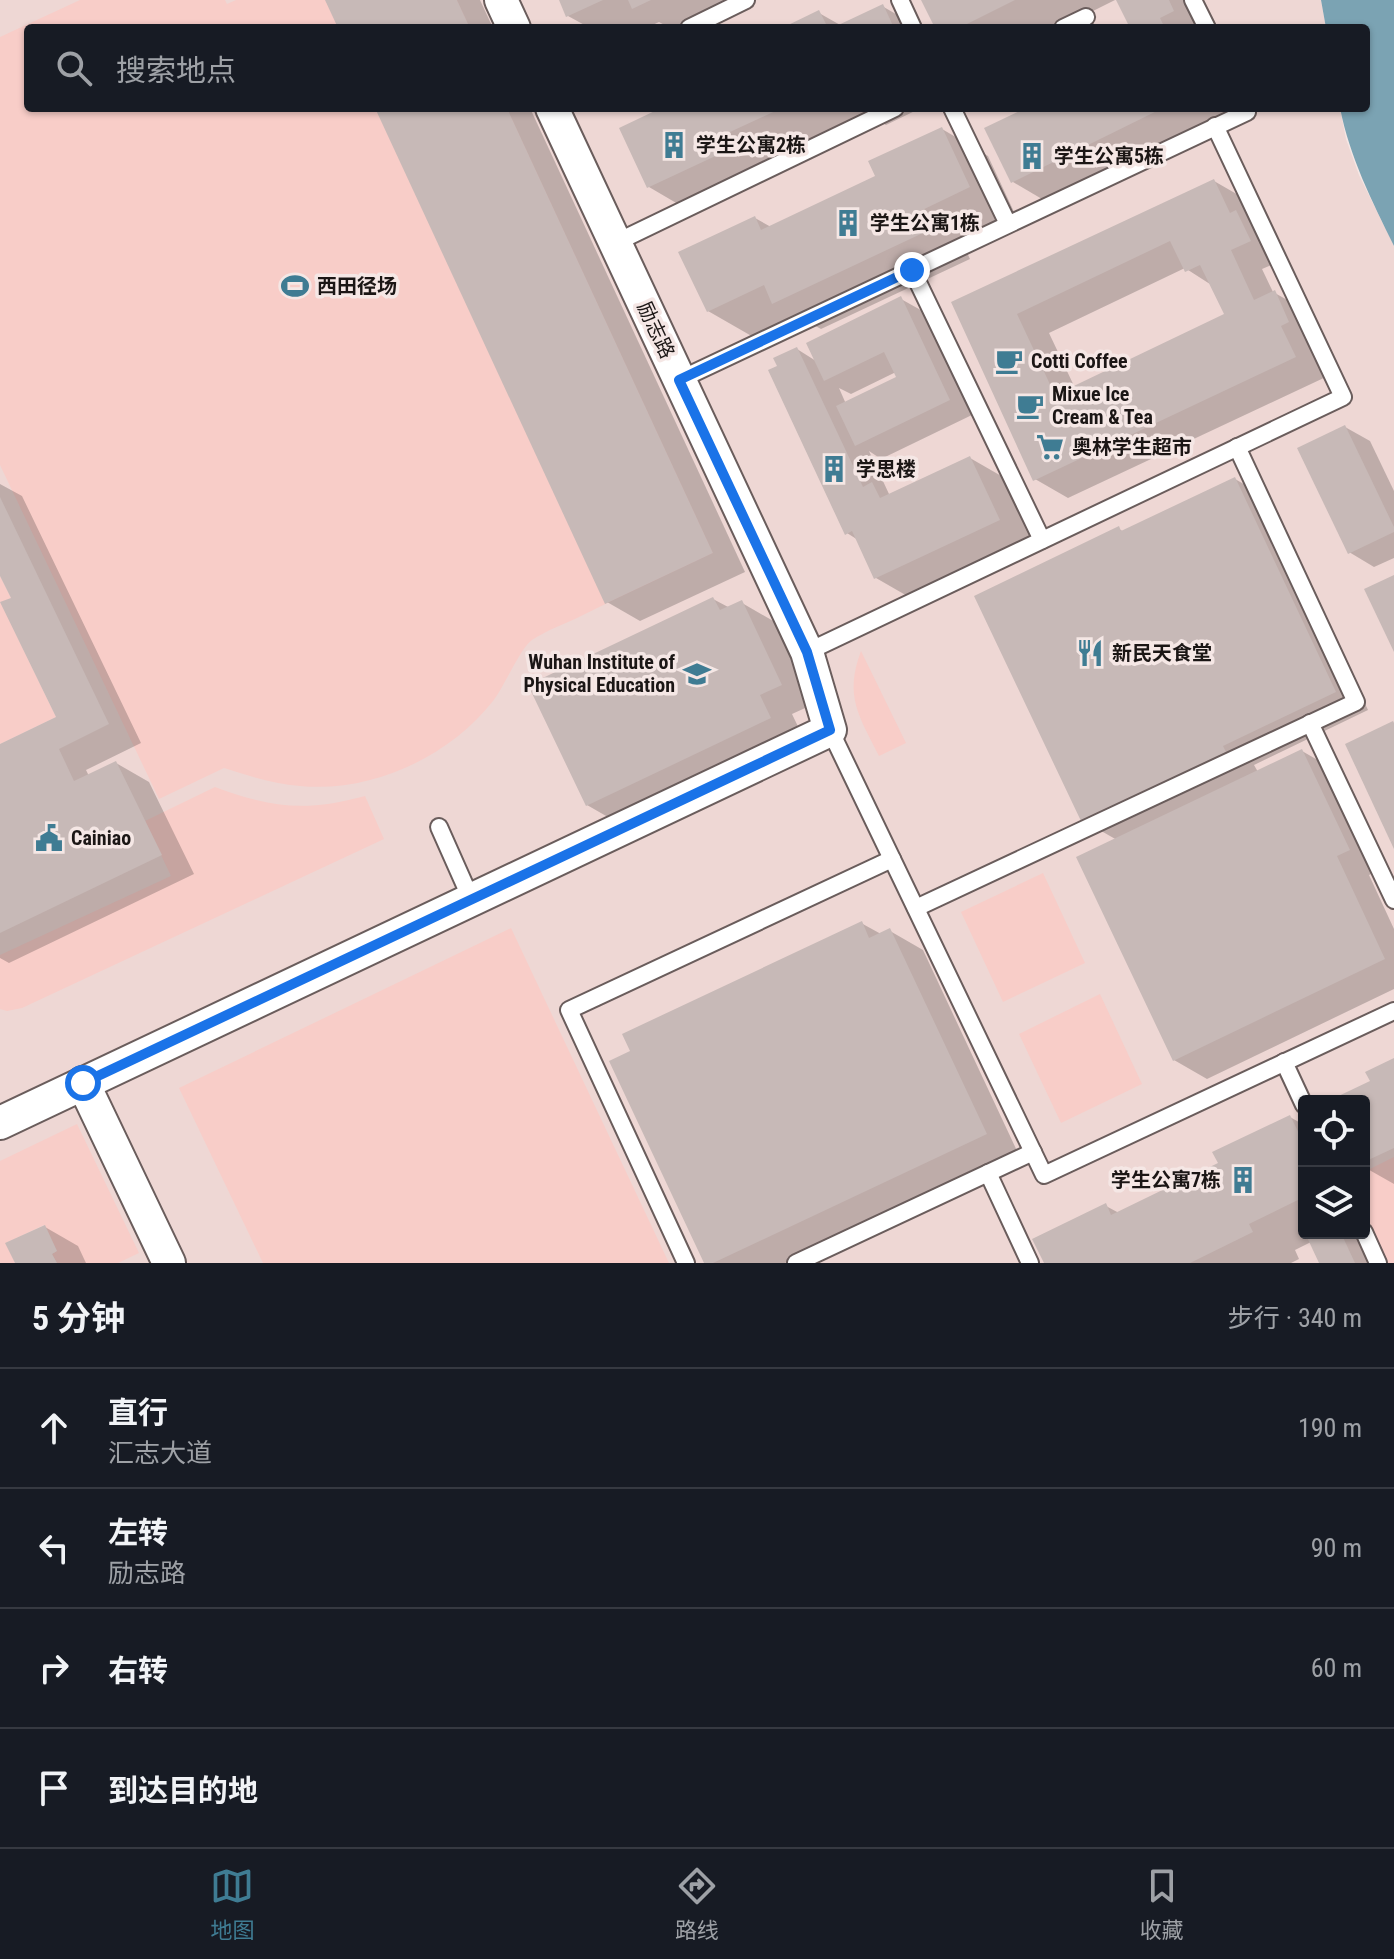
<!DOCTYPE html>
<html lang="zh">
<meta charset="utf-8">
<style>
body{margin:0;font-family:"Roboto Condensed","Noto Sans SC",sans-serif;background:#242831;color:#f1f3f6}
.controls{position:absolute;right:24px;bottom:24px;display:grid;overflow:hidden;border-radius:8px;box-shadow:0 2px 6px #0004}
.controls button{width:72px;height:72px;display:grid;place-items:center;padding:0;border:0;border-bottom:2px solid #363941;background:#171b24;color:#f1f3f6;font:40px sans-serif}
.stop{position:absolute;width:24px;height:24px;margin:-18px;border:6px solid #1a73e8;border-radius:50%;background:#fff}
.stop.end{background:#1a73e8;border-color:#fff;box-shadow:0 2px 8px #0008}
.list{margin:0;padding:0;list-style:none}
h2{display:flex;justify-content:space-between;align-items:center;height:104px;margin:0;padding:0 32px;font-size:34px}
h2 small{font-size:26px;font-weight:400;color:#9ea1a6}
.list li{display:grid;grid-template-columns:52px 1fr auto;gap:24px;align-items:center;box-sizing:border-box;height:120px;padding:0 32px;border-top:2px solid #363941}
.list b{display:block;font-size:30px;white-space:nowrap}
.list p{margin:0;font-size:26px;white-space:nowrap;color:#9ea1a6}
.list em{font-size:26px;font-style:normal;color:#9ea1a6}
.icon{flex:none;width:44px;height:44px;fill:none;stroke:currentColor;stroke-width:2;stroke-linecap:round;stroke-linejoin:round}
.map{position:relative;flex:none;width:1394px;height:1263px;overflow:hidden}
.search{position:absolute;background:#171b24;box-shadow:0 2px 6px #0004;left:24px;right:24px;top:24px;height:88px;display:flex;align-items:center;gap:20px;box-sizing:border-box;padding:0 28px;border-radius:8px;color:#9ea1a6;font-size:30px}
.sheet{height:584px;background:#171b24}
nav{display:flex;justify-content:space-around;align-items:center;box-sizing:border-box;height:112px;border-top:2px solid #363941;background:#171b24;font-size:22px;color:#9ea1a6}
nav a{display:grid;justify-items:center;gap:4px}
nav .on{color:#3f7c93}
.map>svg:first-child{display:block}
.built{fill:#eed7d4;fill-rule:evenodd}
.green{fill:#f8cdc8}
.water{fill:#7ba3b3}
.shadow{fill:#0003;fill-rule:evenodd}
.building{fill:#c7b9b7;fill-rule:evenodd}
.lines{fill:none;stroke-linecap:round;stroke-linejoin:round}
.service-casing{stroke:#6a5d5c;stroke-width:20}
.minor-casing{stroke:#6a5d5c;stroke-width:36}
.service{stroke:#fff;stroke-width:16}
.minor{stroke:#fff;stroke-width:32}
.route{stroke:#1a73e8;stroke-width:10}
.labels{text-anchor:middle;dominant-baseline:central;stroke-width:7;stroke-linejoin:round;paint-order:stroke}
.poi-label{font-size:20px;font-weight:bold;fill:#1b1615;stroke:#f5e7e5;text-anchor:start}
.street-label{font-size:20px;fill:#1b1615;stroke:#f5e7e5}
</style>
<div class="map">
<svg width="1394" height="1263" viewBox="0 0 1394 1263">
<rect width="100%" height="100%" fill="#f5e7e5"/>
<path class="built" d="M0 0H1321L1326 28H28V108H1340L1346 139 1359 175 1394 246V1263H0ZM1304 1101H1364V1233H1304Z"/>
<g class="green">
<path d="M80 0H225L227 4 236 0H457L470 28H28V108H507L713 553C669 574 625 594 581 616 565 624 547 630 532 640 521 647 504 687 493 701 449 757 372 793 300 786 274 784 249 776 224 768L159 799 0 465V37Z"/>
<path d="M0 576 11 598 1 603 56 717 0 744Z"/>
<path d="M861 651 906 743 879 756C859 716 844 696 861 651Z"/>
<path d="M215 787C272 808 306 812 365 796L384 839 22 1008 7 1011 0 1009V955L171 876 145 821Z"/>
<path d="M1043 873 1085 963 1003 1002 961 912Z"/>
<path d="M511 928 669 1263H263L179 1088Z"/>
<path d="M1100 994 1142 1084 1061 1123 1019 1034Z"/>
<path d="M77 1124 139 1253 118 1263H57L52 1254 57 1251 44 1225 6 1243 15 1263H0V1161Z"/>
<path d="M1394 1157V1263H1388L1364 1211V1172Z"/>
</g>
<path class="water" d="M1321 0H1394V246C1372 201 1350 158 1340 108H1366V28H1326Z"/>
<g class="shadow">
<path d="M327 0H480L493 28H340Z"/>
<path d="M561 0H753L694 28H670L659 22 646 28H590L568 16Z"/>
<path d="M923 0H1115L1059 28H937Z"/>
<path d="M1118 0H1201L1215 28H1132Z"/>
<path d="M882 6 920 28H787L819 13 842 26Z"/>
<path d="M378 108H530L745 572 640 621 607 602Z"/>
<path d="M665 108H921L886 125 869 115 763 165 769 179 695 214 649 187Z"/>
<path d="M1030 108H1262L1059 209 1013 182Z"/>
<path d="M942 129 988 156 1015 214 961 240 970 259 821 329 799 317 755 338 708 311 755 218 771 227 878 177Z"/>
<path d="M1214 181 1247 200 1283 260 1262 269 1273 292 1307 311 1328 376 1068 498 1035 479 953 303ZM1185 268 1213 286 1227 315 1075 388 1049 333Z"/>
<path d="M901 299 926 313 974 414 881 459 869 451 889 494 891 495 970 458 1003 477 1031 538 909 597 876 578 858 540 847 533 779 367 797 349 816 361ZM896 372 899 378 846 404 839 388 851 394Z"/>
<path d="M1345 427 1370 441 1394 491V558L1374 567 1349 552Z"/>
<path d="M1235 479 1268 498 1368 710 1254 765 1258 772 1302 751 1335 770 1382 869 1369 875 1394 929V989L1207 1079 1174 1060 1117 840 1082 820 1119 529 1124 532Z"/>
<path d="M0 484 22 496 141 743 86 770 89 776 116 763 149 782 194 874 9 963 0 958V746L58 718 13 599 0 571Z"/>
<path d="M713 599 730 608 742 603 775 622 814 704 792 714 803 737 620 824 587 805Z"/>
<path d="M861 923 881 934 890 931 923 950 1018 1153 785 1263H706Z"/>
<path d="M1394 1061V1184L1364 1167V1101H1333L1372 1082Z"/>
<path d="M1290 1117 1304 1125V1233H1359L1379 1245 1388 1263H1321L1311 1242 1295 1250 1299 1259 1291 1263H1046L1106 1206 1119 1213 1220 1164Z"/>
<path d="M1364 1201 1370 1214 1364 1217Z"/>
<path d="M45 1227 78 1246 86 1263H17Z"/>
</g>
<g class="building">
<path d="M325 0H457L470 28H338Z"/>
<path d="M559 0H603L566 17Z"/>
<path d="M628 0H651L632 9Z"/>
<path d="M921 0H1015L959 28H935Z"/>
<path d="M1116 0H1169L1174 11 1160 18 1165 28H1130Z"/>
<path d="M883 4 894 28H832Z"/>
<path d="M819 10 828 28H782Z"/>
<path d="M375 108H507L713 553 605 604Z"/>
<path d="M661 108H782L717 138 724 152 647 188 619 128Z"/>
<path d="M1026 108H1163L1011 183 984 128Z"/>
<path d="M942 127 970 187 916 213 925 232 772 304 764 285 707 312 678 252 755 216 761 230 875 176 868 161Z"/>
<path d="M1214 179 1230 213 1236 210 1251 241 1231 250 1254 300 1275 290 1289 322 1281 326 1296 357 1033 481 951 302ZM1170 241 1185 272 1200 265 1224 314 1055 395 1017 314Z"/>
<path d="M901 296 950 400 855 446 836 406 896 377 884 352 824 381 806 343Z"/>
<path d="M797 347 863 487 872 482 880 498 970 456 1000 520 874 579 852 531 845 535 768 370 777 366 773 358Z"/>
<path d="M1345 425 1394 527V532L1348 554 1297 448Z"/>
<path d="M1235 477 1336 692 1223 746 1226 752 1081 821 974 596 1119 526 1121 531Z"/>
<path d="M0 497 109 724 59 749 74 781 116 761 162 855 0 933V744L56 717 0 602 11 598 0 576Z"/>
<path d="M1394 575V652L1364 589Z"/>
<path d="M713 597 720 610 742 600 782 685 760 695 771 718 586 806 528 685Z"/>
<path d="M1393 721 1394 723V849L1345 744Z"/>
<path d="M1302 749 1350 850 1337 856 1385 959 1173 1061 1076 857Z"/>
<path d="M862 921 869 938 890 928 987 1134 713 1263H704L609 1061 630 1051 622 1034Z"/>
<path d="M1394 1058V1148L1364 1162V1101H1328L1370 1081 1365 1072Z"/>
<path d="M1290 1115 1304 1144V1197L1249 1224 1253 1232 1190 1263H1044L1032 1239 1106 1203 1111 1215 1218 1163 1212 1152Z"/>
<path d="M45 1225 57 1251 52 1254 57 1263H15L5 1243Z"/>
<path d="M1305 1233H1341L1355 1263H1319Z"/>
</g>
<g class="lines">
<g class="service-casing">
<g id="service">
<path d="M900 0 913 28"/>
<path d="M1193 0 1207 28"/>
<path d="M689 28 746 0"/>
<path d="M1063 28 1086 17"/>
<path d="M952 108 1008 224"/>
<path d="M615 243 895 108"/>
<path d="M912 270 1042 540"/>
<path d="M679 380 1247 112 1245 108"/>
<path d="M807 652 1343 397 1215 126"/>
<path d="M1310 723 1394 900"/>
<path d="M830 730 1044 1175 1394 1011"/>
<path d="M439 827 471 899"/>
<path d="M916 908 1356 702 1237 447"/>
<path d="M1284 1062 1304 1105"/>
<path d="M988 1173 1030 1263"/>
<path d="M1364 1232 1378 1263"/>
<path d="M686 1263 569 1010 892 859"/>
<path d="M796 1263 1033 1152"/>
</g>
</g>
<g class="minor-casing">
<g id="minor">
<path d="M501 0 514 28"/>
<path d="M83 1083 169 1263"/>
<path d="M0 1123 830 730 807 652 552 108"/>
</g>
</g>
<use href="#service" class="service"/>
<use href="#minor" class="minor"/>
</g>
<g class="lines">
<path class="route" d="M83 1083 830 730 807 652 679 380 912 270"/>
</g>
<defs>
<g id="building-bare" transform="scale(2.16)"><path d="M-4-6H4V6H1V3H-1V6H-4ZM-2.5-4.3h1.7v1.8h-1.7ZM.8-4.3h1.7v1.8H.8ZM-2.5-1h1.7V.8h-1.7ZM.8-1h1.7V.8H.8Z" fill="#3f7c93" stroke="#f5e7e5" stroke-width="2.5" paint-order="stroke"/></g>
<g id="stadium-bare" transform="scale(2.16)"><path d="M0-5a6.5 5 0 1 0 0 10a6.5 5 0 1 0 0-10ZM-3.5-1.8h7v3.6h-7Z" fill="#3f7c93" stroke="#f5e7e5" stroke-width="2.5" paint-order="stroke"/></g>
<g id="cafe-bare" transform="scale(2.16)"><path d="M-5.5-4.5H6V0H3Q3 3.5 0 3.5H-2.5Q-5.5 3.5-5.5 0ZM3-3.2v2h1.7v-2ZM-6 4.5H4V6H-6Z" fill="#3f7c93" stroke="#f5e7e5" stroke-width="2.5" paint-order="stroke"/></g>
<g id="supermarket-bare" transform="scale(2.16)"><path d="M-6-5.5h2.5l.6 2H6L4.5 2H-2.5L-4.4-4H-6ZM-1.5 3.2a1.3 1.3 0 1 0 .1 0ZM3 3.2a1.3 1.3 0 1 0 .1 0Z" fill="#3f7c93" stroke="#f5e7e5" stroke-width="2.5" paint-order="stroke"/></g>
<g id="restaurant-bare" transform="scale(2.16)"><path d="M-5-6h1v4h1v-4h1v4h1v-4h1v5L-1.5 .5V6h-2V.5L-5-1ZM5-6V6H3V1.5H1.5Q1.5-4 5-6Z" fill="#3f7c93" stroke="#f5e7e5" stroke-width="2.5" paint-order="stroke"/></g>
<g id="university-bare" transform="scale(2.16)"><path d="M0-5L7-2L0 1L-7-2ZM-4 1L0 2.5L4 1V4Q0 6-4 4Z" fill="#3f7c93" stroke="#f5e7e5" stroke-width="2.5" paint-order="stroke"/></g>
<g id="civic-bare" transform="scale(2.16)"><path d="M-.6-6.5H3V-4.5H.6V-3L4-1V1h2V6H-6V1h2V-1L-.6-3ZM-1.2 2.5V6h2.4V2.5Z" fill="#3f7c93" stroke="#f5e7e5" stroke-width="2.5" paint-order="stroke"/></g>
</defs>
<g fill-rule="evenodd">
<use href="#building-bare" x="674" y="145"/>
<use href="#building-bare" x="1032" y="156"/>
<use href="#building-bare" x="848" y="223"/>
<use href="#stadium-bare" x="295" y="286"/>
<use href="#cafe-bare" x="1009" y="361"/>
<use href="#cafe-bare" x="1030" y="406"/>
<use href="#supermarket-bare" x="1050" y="447"/>
<use href="#building-bare" x="834" y="469"/>
<use href="#restaurant-bare" x="1090" y="653"/>
<use href="#university-bare" x="697" y="674"/>
<use href="#civic-bare" x="49" y="838"/>
<use href="#building-bare" x="1243" y="1180"/>
</g>
<g class="labels">
<g class="poi-label">
<text x="696" y="145">学生公寓2栋</text>
<text x="1054" y="156">学生公寓5栋</text>
<text x="870" y="223">学生公寓1栋</text>
<text x="317" y="286">西田径场</text>
<text x="1031" y="361">Cotti Coffee</text>
<text x="1052" y="394">Mixue Ice<tspan x="1052" dy="23">Cream &amp; Tea</tspan></text>
<text x="1072" y="447">奥林学生超市</text>
<text x="856" y="469">学思楼</text>
<text x="1112" y="653">新民天食堂</text>
<text x="675" y="662" text-anchor="end">Wuhan Institute of<tspan x="675" dy="23">Physical Education</tspan></text>
<text x="71" y="838">Cainiao</text>
<text x="1221" y="1180" text-anchor="end">学生公寓7栋</text>
</g>
<g class="street-label">
<text transform="translate(656 330) rotate(65)">励志路</text>
</g>
</g>
</svg>
<div class="controls">
<button><svg class="icon" aria-label="locate" viewBox="0 0 24 24"><circle cx="12" cy="12" r="6"/><path d="M12 2v4M12 18v4M2 12h4M18 12h4"/></svg></button>
<button><svg class="icon" aria-label="layers" viewBox="0 0 24 24"><path d="M12 4l9 5-9 5-9-5zM3 14l9 5 9-5"/></svg></button>
</div>
<div class="stop" style="left:83px;top:1083px"></div>
<div class="stop end" style="left:912px;top:270px"></div>
<div class="search"><svg class="icon" aria-label="search" viewBox="0 0 24 24"><circle cx="10" cy="10" r="6"/><path d="M15 15l6 6"/></svg>搜索地点</div>
</div>
<section class="sheet">
<h2>5 分钟<small>步行 · 340 m</small></h2>
<ul class="list">
<li><svg class="icon" aria-label="ahead" viewBox="0 0 24 24"><path d="M12 20V5M6 11l6-6 6 6"/></svg><div><b>直行</b><p>汇志大道</p></div><em>190 m</em></li>
<li><svg class="icon" aria-label="left" viewBox="0 0 24 24"><path d="M17 20v-9H6M10 6l-5 5 5 5"/></svg><div><b>左转</b><p>励志路</p></div><em>90 m</em></li>
<li><svg class="icon" aria-label="right" viewBox="0 0 24 24"><path d="M7 20v-9h11M14 6l5 5-5 5"/></svg><div><b>右转</b></div><em>60 m</em></li>
<li><svg class="icon" aria-label="arrive" viewBox="0 0 24 24"><path d="M6 21V4h12l-3 4 3 4H6"/></svg><div><b>到达目的地</b></div></li>
</ul>
</section>
<nav>
<a class="on"><svg class="icon" aria-label="map" viewBox="0 0 24 24"><path d="M3 6l6-2 6 2 6-2v14l-6 2-6-2-6 2zM9 4v14M15 6v14"/></svg>地图</a>
<a><svg class="icon" aria-label="directions" viewBox="0 0 24 24"><path d="M12 3l9 9-9 9-9-9zM9 14v-3h6M13 9l2 2-2 2"/></svg>路线</a>
<a><svg class="icon" aria-label="saved" viewBox="0 0 24 24"><path d="M7 4h10v16l-5-4-5 4z"/></svg>收藏</a>
</nav>
